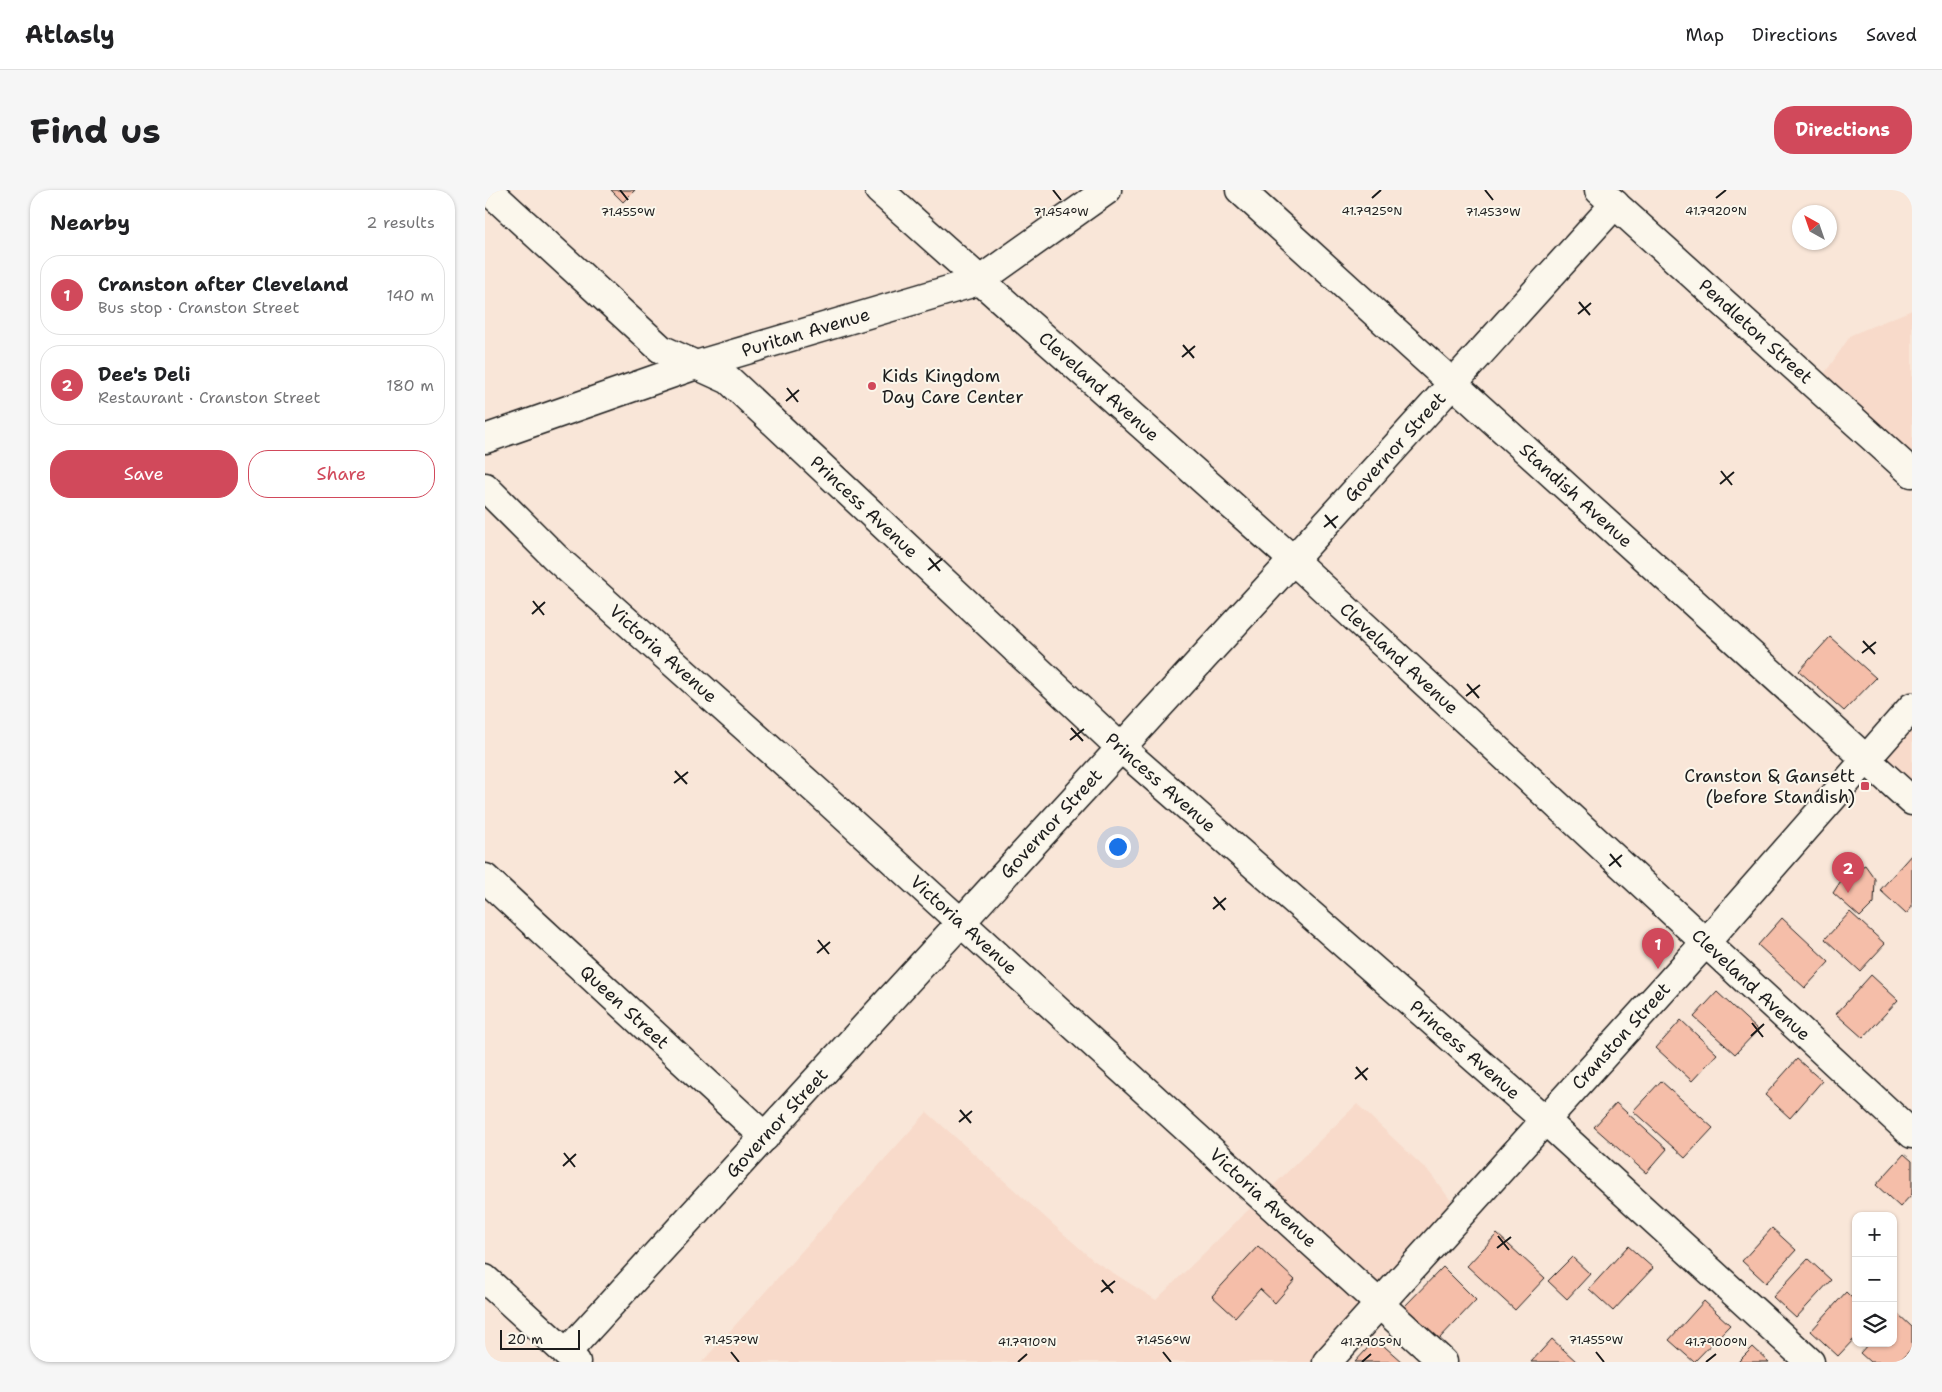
<!DOCTYPE html>
<meta charset="utf-8">
<style>
body{margin:0;font-family:"Shantell Sans",sans-serif;background:#f6f6f6;color:#202124}
.controls{position:absolute;right:15px;bottom:15px;display:grid;overflow:hidden;border-radius:10px;box-shadow:0 1px 4px #0004}
.controls button{width:45px;height:45px;display:grid;place-items:center;padding:0;border:0;border-bottom:1px solid #e0e0e0;background:#fff;color:#202124;font:25px sans-serif}
.compass{position:absolute;left:1307px;top:15px;width:45px;height:45px;border-radius:50%;background:#fff;box-shadow:0 1px 4px #0004;rotate:320deg}
.scale{position:absolute;left:15px;bottom:12px;width:80px;box-sizing:border-box;padding-left:5px;border:2px solid #1c1c1c;border-top:0;font-size:14px;line-height:18px;white-space:nowrap;color:#1c1c1c;-webkit-text-stroke:4px #fbf7ec;paint-order:stroke}
.you{position:absolute;left:632px;top:656px;width:18px;height:18px;margin:-12px;border:4px solid #fff;border-radius:50%;background:#1a73e8;box-shadow:0 0 0 8px #1a73e833}
.badge{display:grid;place-items:center;width:32px;height:32px;border-radius:50%;background:#d1495b;color:#fff;font-size:16px;font-weight:700}
.pin{position:absolute;translate:-50% -41px;filter:drop-shadow(0 1px 2px #0008)}
.pin::after{content:'';position:absolute;top:26px;width:18px;height:15px;background:inherit;clip-path:polygon(0 0,100% 0,50% 100%)}
.list{margin:0;padding:0;list-style:none}
h2{display:flex;justify-content:space-between;align-items:center;height:65px;margin:0;padding:0 20px;font-size:21px}
h2 small{font-size:16px;font-weight:400;color:#757577}
.list li{display:grid;grid-template-columns:32px 1fr auto;gap:15px;align-items:center;box-sizing:border-box;height:80px;margin:0 10px 10px;padding:0 10px;border:1px solid #e0e0e0;border-radius:20px}
.list b{display:block;font-size:19px;white-space:nowrap}
.list p{margin:0;font-size:16px;white-space:nowrap;color:#757577}
.list em{font-size:16px;font-style:normal;color:#757577}
.actions{display:flex;gap:10px;padding:15px 20px}
.actions a{flex:1;padding:11px 0;border:1px solid #d1495b;border-radius:20px;text-align:center;font-size:18px;color:#d1495b}
.actions .main{background:#d1495b;color:#fff}
.icon{flex:none;width:28px;height:28px;fill:none;stroke:currentColor;stroke-width:2;stroke-linecap:round;stroke-linejoin:round}
.map{position:relative;flex:none;width:1427px;height:1172px;overflow:hidden;border-radius:20px}
header{display:flex;align-items:center;gap:30px;box-sizing:border-box;height:70px;padding:0 25px;background:#fff;border-bottom:1px solid #e0e0e0}
header strong{font-size:24px}
nav{display:flex;gap:28px;margin-inline-start:auto;font-size:18px}
.intro{display:flex;align-items:center;justify-content:space-between;box-sizing:border-box;height:120px;padding:0 30px}
h1{margin:0;font-size:35px}
.button{padding:12px 22px;border-radius:20px;background:#d1495b;color:#fff;font-size:18px;font-weight:700}
main{display:flex;gap:30px;padding:0 30px}
aside{flex:1;background:#fff;border-radius:20px;box-shadow:0 1px 4px #0004}
.map>svg:first-child{display:block}
.built{fill:#f8daca}
.building{fill:#f5bea9;stroke:#1c1c1c}
.lines{fill:none;stroke-linecap:round;stroke-linejoin:round}
.minor-casing{stroke:#1c1c1c;stroke-width:31}
.major-casing{stroke:#1c1c1c;stroke-width:31}
.minor{stroke:#fbf7ec;stroke-width:28}
.major{stroke:#fbf7ec;stroke-width:28}
.ticks{fill:none;stroke:#1c1c1c;stroke-width:2}
.poi-dot{fill:#d1495b;stroke:#fbf7ec;stroke-width:2}
.labels{text-anchor:middle;dominant-baseline:central;stroke-width:4;stroke-linejoin:round;paint-order:stroke}
.street-label{font-size:18px;fill:#1c1c1c;stroke:#fbf7ec}
.poi-label{font-size:18px;fill:#1c1c1c;stroke:#fbf7ec;text-anchor:start}
.ticks-label{font-size:12px;text-anchor:middle;fill:#1c1c1c;stroke:#fbf7ec;stroke-width:4;stroke-linejoin:round;paint-order:stroke}
</style>
<header>
<strong>Atlasly</strong>
<nav><a>Map</a><a>Directions</a><a>Saved</a></nav>
</header>
<div class="intro"><h1>Find us</h1><a class="button">Directions</a></div>
<main>
<aside>
<h2>Nearby<small>2 results</small></h2>
<ul class="list">
<li><span class="badge">1</span><div><b>Cranston after Cleveland</b><p>Bus stop · Cranston Street</p></div><em>140 m</em></li>
<li><span class="badge">2</span><div><b>Dee's Deli</b><p>Restaurant · Cranston Street</p></div><em>180 m</em></li>
</ul>
<div class="actions"><a class="main">Save</a><a>Share</a></div>
</aside>
<div class="map">
<svg width="1427" height="1172" viewBox="0 0 1427 1172">
<rect width="100%" height="100%" fill="#f9e6d8"/>
<filter id="ink" filterUnits="userSpaceOnUse"><feTurbulence type="fractalNoise" baseFrequency=".02" numOctaves="2"/><feDisplacementMap in="SourceGraphic" scale="10" xChannelSelector="R" yChannelSelector="G"/><feConvolveMatrix kernelMatrix="1 2 1 2 8 2 1 2 1" color-interpolation-filters="sRGB"/></filter>
<g filter="url(#ink)">
<g class="built">
<path d="M1427 120V281L1333 193 1366 145Z"/>
<path d="M1427 515V608L1384 565Z"/>
<path d="M872 914 945 983 973 1020 838 1172H217L442 922 608 1070 671 1110Z"/>
</g>
<g class="building">
<path d="M126 0H150L138 12Z"/>
<path d="M1345 447 1391 488 1359 521 1314 481Z"/>
<path d="M1427 664V717L1421 724 1395 700Z"/>
<path d="M1380 675 1390 689 1389 713 1375 727 1348 703 1359 686Z"/>
<path d="M1365 722 1400 754 1375 781 1340 749Z"/>
<path d="M1297 728 1344 772 1320 798 1273 755Z"/>
<path d="M1386 785 1413 810 1378 848 1351 824Z"/>
<path d="M1232 802 1273 840 1250 864 1209 827Z"/>
<path d="M1196 830 1232 864 1207 891 1171 858Z"/>
<path d="M1312 869 1337 891 1305 928 1280 905Z"/>
<path d="M1176 891 1228 938 1200 968 1148 921Z"/>
<path d="M1131 913 1182 959 1161 983 1109 937Z"/>
<path d="M1419 964 1427 971V1004L1415 1017 1391 995Z"/>
<path d="M1287 1038 1311 1060 1281 1093 1257 1071Z"/>
<path d="M1012 1044 1060 1088 1030 1120 982 1076Z"/>
<path d="M773 1056 810 1090 790 1113 775 1099 750 1127 727 1106Z"/>
<path d="M1143 1056 1168 1078 1128 1121 1104 1099Z"/>
<path d="M1087 1067 1105 1084 1082 1109 1063 1091Z"/>
<path d="M1323 1069 1346 1090 1311 1128 1288 1107Z"/>
<path d="M958 1077 991 1110 953 1150 919 1117Z"/>
<path d="M1361 1102 1371 1112V1147L1353 1166 1326 1141Z"/>
<path d="M1219 1111 1245 1135 1209 1172 1184 1150Z"/>
<path d="M1412 1123 1427 1137V1158L1414 1172H1385L1375 1163 1384 1153H1408V1127Z"/>
<path d="M891 1149 917 1172H870Z"/>
<path d="M1067 1149 1092 1172H1046Z"/>
<path d="M1268 1157 1284 1172H1253Z"/>
</g>
<g class="lines">
<g class="minor-casing">
<g id="minor">
<path id="s1" d="M3 0 176 159 244 190 636 558 1061 931 1325 1172"/>
<path id="s2" d="M394 0 808 370 1427 944"/>
<path id="s3" d="M755 0 1427 611"/>
<path id="s4" d="M1114 0 1427 283"/>
<path id="s5" d="M0 249 211 175 494 91 622 0"/>
<path id="s6" d="M0 297 70 367 334 603 958 1172"/>
<path id="s7" d="M0 688 280 947"/>
<path id="s8" d="M81 1163 808 370 1130 14"/>
</g>
</g>
<g class="major-casing">
<g id="major">
<path d="M0 1089 91 1172"/>
<path id="s9" d="M842 1172 1221 752 1427 517"/>
</g>
</g>
<use href="#minor" class="minor"/>
<use href="#major" class="major"/>
</g>
</g>
<path class="ticks" d="M135 0 143 10M568 0 576 10M1000 0 1008 10M887 8 896 0M1231 8 1241 0M1094 112 1105 125M1093 124 1106 113M698 155 709 168M697 167 710 156M302 198 313 212M301 211 314 200M1236 281 1247 295M1235 294 1249 282M840 325 851 338M839 337 853 326M444 368 455 381M443 380 457 369M48 411 59 425M47 424 60 412M1378 451 1390 464M1377 463 1391 452M982 494 994 508M981 506 995 495M586 538 598 551M585 550 599 539M190 581 202 594M189 593 203 582M1125 664 1136 677M1124 676 1137 665M729 707 740 720M728 719 741 708M333 750 344 764M332 763 345 752M1267 833 1278 847M1266 846 1279 834M871 877 882 890M870 889 883 878M475 920 486 933M474 932 487 921M79 963 90 977M78 976 91 964M1013 1046 1024 1060M1012 1058 1026 1047M617 1090 628 1103M616 1102 630 1091M246 1162 254 1172M678 1162 686 1172M1111 1162 1119 1172M533 1172 542 1164M877 1172 886 1164M1221 1172 1231 1164"/>
<g class="poi-dot">
<circle cx="387" cy="196" r="5"/>
<rect x="1375" y="591" width="10" height="10" rx="2.5"/>
</g>
<g class="labels">
<g class="street-label">
<text stroke="none"><textPath href="#s4" startOffset="211">Pendleton Street</textPath></text>
<text stroke="none"><textPath href="#s5" startOffset="338">Puritan Avenue</textPath></text>
<text stroke="none"><textPath href="#s2" startOffset="295">Cleveland Avenue</textPath></text>
<text stroke="none"><textPath href="#s8" startOffset="1228">Governor Street</textPath></text>
<text stroke="none"><textPath href="#s3" startOffset="454">Standish Avenue</textPath></text>
<text stroke="none"><textPath href="#s1" startOffset="495">Princess Avenue</textPath></text>
<text stroke="none"><textPath href="#s6" startOffset="244">Victoria Avenue</textPath></text>
<text stroke="none"><textPath href="#s2" startOffset="700">Cleveland Avenue</textPath></text>
<text stroke="none"><textPath href="#s1" startOffset="900">Princess Avenue</textPath></text>
<text stroke="none"><textPath href="#s8" startOffset="718">Governor Street</textPath></text>
<text stroke="none"><textPath href="#s6" startOffset="649">Victoria Avenue</textPath></text>
<text stroke="none"><textPath href="#s2" startOffset="1180">Cleveland Avenue</textPath></text>
<text stroke="none"><textPath href="#s7" startOffset="190">Queen Street</textPath></text>
<text stroke="none"><textPath href="#s9" startOffset="439">Cranston Street</textPath></text>
<text stroke="none"><textPath href="#s1" startOffset="1305">Princess Avenue</textPath></text>
<text stroke="none"><textPath href="#s8" startOffset="312">Governor Street</textPath></text>
<text stroke="none"><textPath href="#s6" startOffset="1054">Victoria Avenue</textPath></text>
</g>
<g class="poi-label">
<text x="397" y="186">Kids Kingdom<tspan x="397" dy="21">Day Care Center</tspan></text>
<text x="1370" y="586" text-anchor="end">Cranston &amp; Gansett<tspan x="1370" dy="21">(before Standish)</tspan></text>
</g>
</g>
<g class="ticks-label">
<text x="887" y="25">41.7925°N</text>
<text x="1231" y="25">41.7920°N</text>
<text x="143" y="26">71.455°W</text>
<text x="576" y="26">71.454°W</text>
<text x="1008" y="26">71.453°W</text>
<text x="246" y="1154">71.457°W</text>
<text x="678" y="1154">71.456°W</text>
<text x="1111" y="1154">71.455°W</text>
<text x="542" y="1156">41.7910°N</text>
<text x="886" y="1156">41.7905°N</text>
<text x="1231" y="1156">41.7900°N</text>
</g>
</svg>
<div class="controls">
<button>+</button>
<button>−</button>
<button><svg class="icon" aria-label="layers" viewBox="0 0 24 24"><path d="M12 4l9 5-9 5-9-5zM3 14l9 5 9-5"/></svg></button>
</div>
<svg class="compass" viewBox="-18 -18 36 36"><path d="M0-13l5 13h-10z" fill="#e53935"/><path d="M0 13l5-13h-10z" fill="#757577"/></svg>
<div class="scale">20 m</div>
<div class="you"></div>
<div class="pin badge" style="left:1173px;top:779px">1</div>
<div class="pin badge" style="left:1363px;top:703px">2</div>
</div>
</main>
